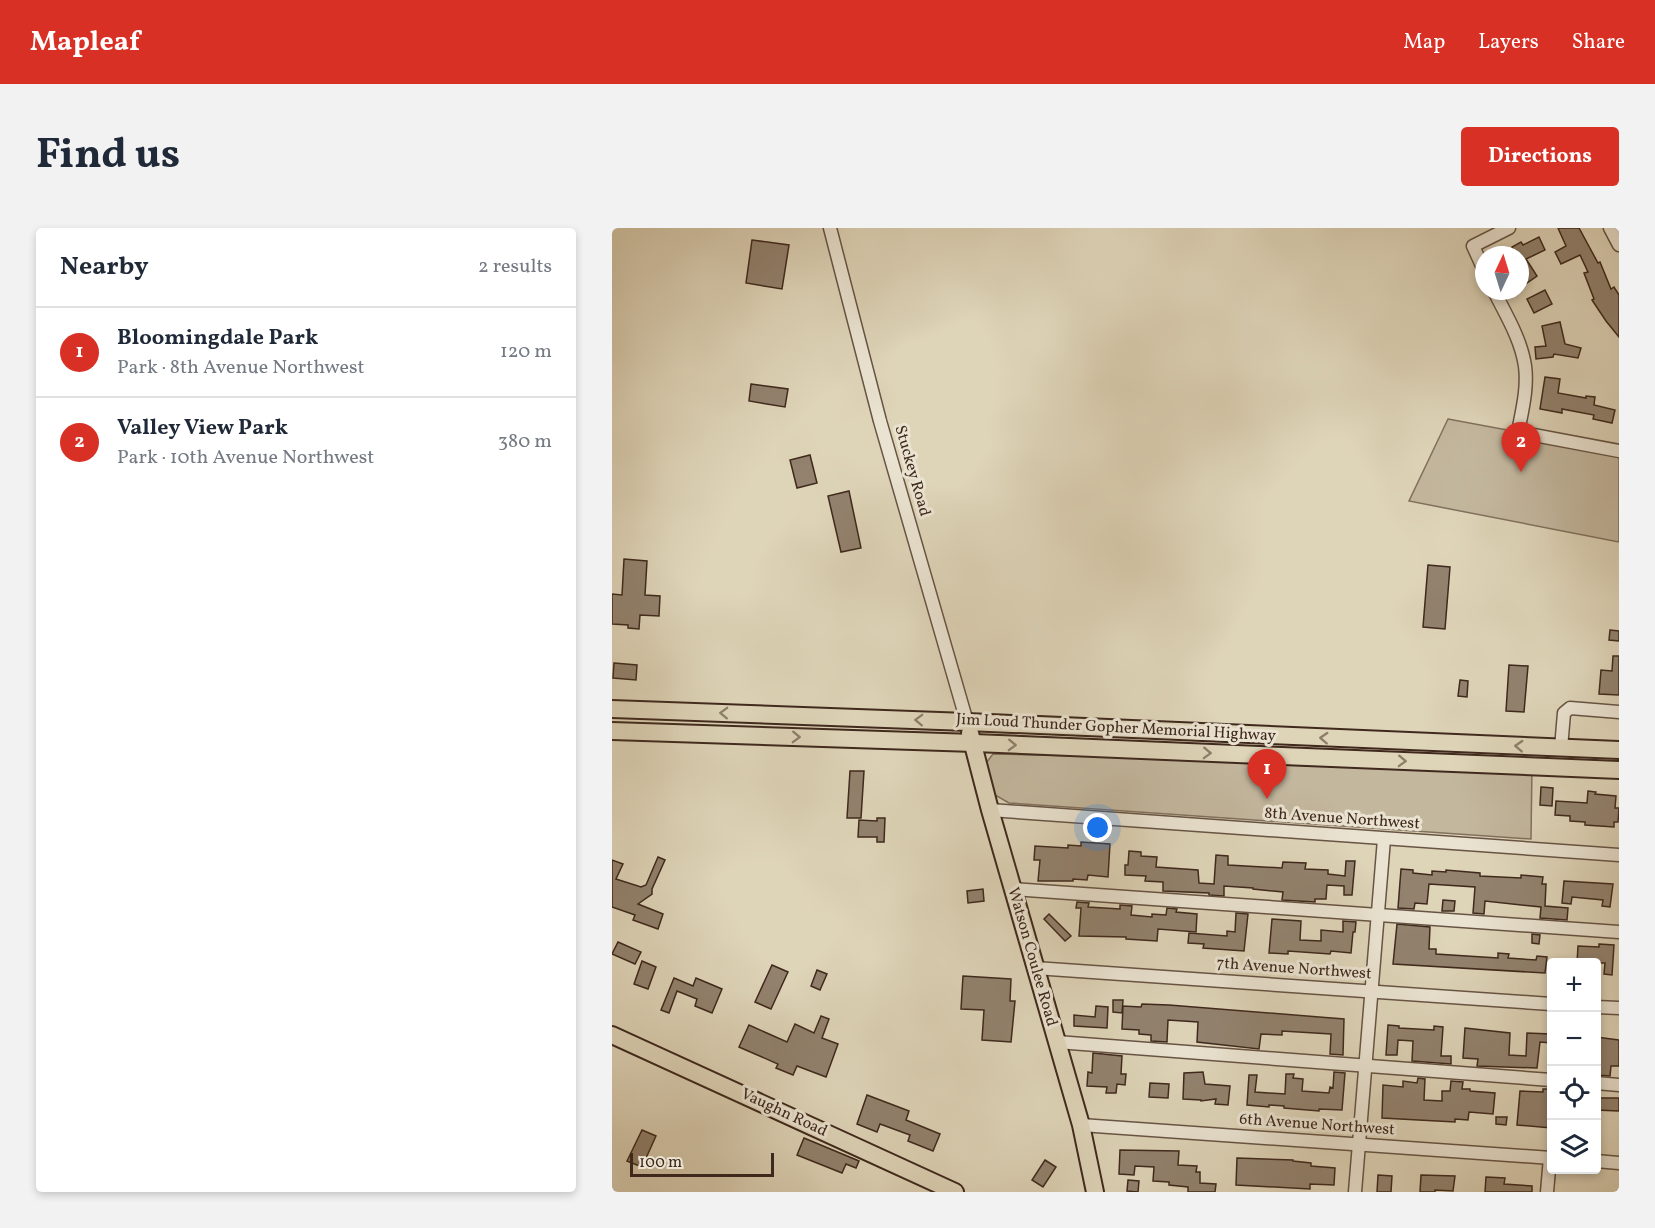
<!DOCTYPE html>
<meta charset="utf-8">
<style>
body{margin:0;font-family:Vollkorn,serif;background:#f2f2f3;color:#1f2937}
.controls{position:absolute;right:18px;bottom:18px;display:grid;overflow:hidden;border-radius:6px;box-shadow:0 3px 9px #0003}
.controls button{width:54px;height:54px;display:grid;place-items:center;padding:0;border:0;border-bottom:2px solid #e0e1e3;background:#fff;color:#1f2937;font:30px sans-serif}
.compass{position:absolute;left:863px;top:18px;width:54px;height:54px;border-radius:50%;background:#fff;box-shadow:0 3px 9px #0003;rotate:4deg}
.scale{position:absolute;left:18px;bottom:15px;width:144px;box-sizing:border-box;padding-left:6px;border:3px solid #3f291d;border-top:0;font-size:16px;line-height:21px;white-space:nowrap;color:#3f291d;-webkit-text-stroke:4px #eae3d1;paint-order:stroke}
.you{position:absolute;left:486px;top:600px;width:21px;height:21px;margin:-15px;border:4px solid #fff;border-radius:50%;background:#1a73e8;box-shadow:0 0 0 9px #1a73e833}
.badge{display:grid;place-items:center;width:39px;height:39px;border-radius:50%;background:#d93025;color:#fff;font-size:20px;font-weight:700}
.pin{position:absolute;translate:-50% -50px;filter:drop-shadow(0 2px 3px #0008)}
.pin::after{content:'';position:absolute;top:32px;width:21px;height:18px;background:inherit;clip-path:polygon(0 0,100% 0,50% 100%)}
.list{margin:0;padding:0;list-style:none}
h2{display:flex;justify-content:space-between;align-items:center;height:78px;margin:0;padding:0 24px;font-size:26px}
h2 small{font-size:20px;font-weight:400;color:#747a83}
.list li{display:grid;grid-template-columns:39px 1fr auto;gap:18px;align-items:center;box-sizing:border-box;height:90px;padding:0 24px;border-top:2px solid #e0e1e3}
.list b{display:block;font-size:22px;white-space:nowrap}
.list p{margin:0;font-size:20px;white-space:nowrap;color:#747a83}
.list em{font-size:20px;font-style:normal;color:#747a83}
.icon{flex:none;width:33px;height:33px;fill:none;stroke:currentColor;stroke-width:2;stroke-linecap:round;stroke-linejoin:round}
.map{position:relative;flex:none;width:1007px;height:964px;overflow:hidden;border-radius:6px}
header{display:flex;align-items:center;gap:36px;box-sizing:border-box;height:84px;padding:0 30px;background:#d93025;color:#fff}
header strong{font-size:28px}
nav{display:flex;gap:33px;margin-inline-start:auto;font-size:21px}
.intro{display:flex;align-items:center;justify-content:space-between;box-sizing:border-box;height:144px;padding:0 36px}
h1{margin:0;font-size:42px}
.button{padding:15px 27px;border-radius:6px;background:#d93025;color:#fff;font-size:21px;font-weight:700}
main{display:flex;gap:36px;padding:0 36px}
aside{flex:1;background:#fff;border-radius:6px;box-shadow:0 3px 9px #0003}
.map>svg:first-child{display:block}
.green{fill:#c3b79e;stroke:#81705e;stroke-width:1.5}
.building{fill:#92826e;stroke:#3f291d;stroke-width:1.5}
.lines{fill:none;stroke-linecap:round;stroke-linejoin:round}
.minor-casing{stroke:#675444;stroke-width:15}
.major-casing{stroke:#3f291d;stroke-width:20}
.minor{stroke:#eae3d1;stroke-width:12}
.major{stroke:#ded4b8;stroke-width:16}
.oneway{stroke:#8e7e6a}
.labels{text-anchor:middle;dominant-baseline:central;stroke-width:6;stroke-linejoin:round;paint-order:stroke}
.street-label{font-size:16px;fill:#3f291d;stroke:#eae3d1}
</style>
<header>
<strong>Mapleaf</strong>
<nav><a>Map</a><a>Layers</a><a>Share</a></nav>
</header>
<div class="intro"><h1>Find us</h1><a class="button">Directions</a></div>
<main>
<aside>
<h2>Nearby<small>2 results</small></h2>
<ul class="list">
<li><span class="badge">1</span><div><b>Bloomingdale Park</b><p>Park · 8th Avenue Northwest</p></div><em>120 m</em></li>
<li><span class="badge">2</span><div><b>Valley View Park</b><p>Park · 10th Avenue Northwest</p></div><em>380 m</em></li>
</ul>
</aside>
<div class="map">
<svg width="1007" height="964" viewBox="0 0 1007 964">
<rect width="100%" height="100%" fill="#ded4b8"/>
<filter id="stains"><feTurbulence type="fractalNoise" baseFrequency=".00333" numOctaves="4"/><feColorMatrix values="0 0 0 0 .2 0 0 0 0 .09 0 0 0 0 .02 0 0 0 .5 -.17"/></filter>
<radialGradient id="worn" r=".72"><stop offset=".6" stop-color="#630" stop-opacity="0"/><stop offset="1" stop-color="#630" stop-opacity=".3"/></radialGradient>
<g class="green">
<path d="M836 191 1007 223V314L797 273Z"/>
<path d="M381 526 920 538 919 611 397 575 383 567 374 535Z"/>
</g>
<g class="building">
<path d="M946 0H967L986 35 988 34 999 61 1002 59 1007 67V109L994 93 980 72 982 71 972 45 976 44 968 27 949 36 943 24 954 18Z"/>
<path d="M927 9 933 22 914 31 925 48 908 60V27H904L900 19 909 14 911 17Z"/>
<path d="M140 12 177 17 170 61 134 55Z"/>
<path d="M933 62 940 76 922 85 915 71Z"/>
<path d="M948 94 953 116 969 120 966 130 942 126 941 129 924 131 923 119 934 118 930 98Z"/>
<path d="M933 149 948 151 946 165 974 170V168L983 169 982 177 1003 182 1000 195 981 191 982 187 950 181V185L928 181Z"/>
<path d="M139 156 176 161 173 179 137 173Z"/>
<path d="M198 227 205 255 185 260 178 232Z"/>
<path d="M237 263 249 320 229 324 216 268Z"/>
<path d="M12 331 35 333 33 367 48 368 47 388 28 387 27 401 16 400V397L0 396V366L10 367Z"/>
<path d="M816 337 838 339 833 401 811 399Z"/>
<path d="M998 402 1007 403V413L997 412Z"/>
<path d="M1001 428H1007V467L987 466 989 442 1000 443Z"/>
<path d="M2 435 25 437 24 452 1 450Z"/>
<path d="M897 437 916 438 912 484 894 483Z"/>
<path d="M848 452 856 453 855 469 846 468Z"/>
<path d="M238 543H252L249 590H235Z"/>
<path d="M929 559 941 560 940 578 928 577Z"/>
<path d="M976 563 984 564 983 566 1004 568 1003 580H1007L1006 594H1002V599L973 597V594L958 593V588L943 587 944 573 975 575Z"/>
<path d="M265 590H273L272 614H265V609H246L247 592 265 593Z"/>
<path d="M469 614 498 616 496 649 476 647 475 652 461 651V653H426L428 632H422L423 618 456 620V617L469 618Z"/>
<path d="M517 623 529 624V628L545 629 544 639 586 642 587 655 602 656 604 627 616 628V637L670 640 671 634 694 635 693 641 716 642V646L733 648 734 633H743L740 667H732V658L715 657 714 671H703V674L670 672 671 664 641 661V660L612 658V668L597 667V665L551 663V654L533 653 534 648 513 647V637H516Z"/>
<path d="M46 629 53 632 40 661V666L26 676 51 686 46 701 21 692 23 687 0 679V632L11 636 4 651 29 659 34 657Z"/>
<path d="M789 641 801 642V645L820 647V643L834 644V642L868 645V648L909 650V647L931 649 930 656H934L933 678 956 680 955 692 928 690 929 679 873 673 872 686 861 685 863 659 817 656 815 676 803 675 802 681 786 680Z"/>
<path d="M952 653 1001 656 998 679 990 678 991 672 960 669 959 676 950 675Z"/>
<path d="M371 661 372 673 356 675 355 663Z"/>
<path d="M831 672 843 673 842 683H830Z"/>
<path d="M465 674 477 675 476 679 508 681V677L520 678 519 687 540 689V686L554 687 555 680 565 681 564 684 585 686 584 704 546 701 545 713 514 711V709L467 708 469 680H464Z"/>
<path d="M624 685 636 686 632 723 591 720 592 716 576 715 577 705 615 708V703L623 704Z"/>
<path d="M437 686 459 708 453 713 432 691Z"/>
<path d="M660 691 689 693 688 712 709 713V702L731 704V693L744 694 743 704H741L739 725 719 723 718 726 676 723V726L657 725Z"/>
<path d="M785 696 818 699 817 721H824V726L886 730V725L897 726 896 730 924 732 925 728 935 729 933 745 781 736Z"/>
<path d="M920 706 928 707 927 716 920 715Z"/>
<path d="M6 714 29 724 23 736 0 726Z"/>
<path d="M987 716 1002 717 1000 747 992 746 993 735H965L966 718 987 719Z"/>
<path d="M30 733 44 739 36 761 22 756Z"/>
<path d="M160 737 176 744 159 781 143 774Z"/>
<path d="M205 742 215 746 208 762 199 758Z"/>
<path d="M351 748 399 751 398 773H403L399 814 370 812 372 782 349 781Z"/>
<path d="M62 750 81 758 84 750 110 761 100 785 83 778 85 771 65 763 57 785 49 782Z"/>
<path d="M501 772H511L510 785 501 784Z"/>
<path d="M530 776 557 777 732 791 731 827 718 826 719 806 670 803V807L649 806 647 821 585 814 586 794 556 792 555 814 539 813V807L527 806V802L510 801 511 778 529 779Z"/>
<path d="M484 778 496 779 495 800 462 798V787L483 789Z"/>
<path d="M209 788 217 791 210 810 226 816 214 849 185 838 181 847 164 840 166 836 127 819 137 797 175 814 183 796 202 805Z"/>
<path d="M776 797 787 798V800L822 802V798L831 799 829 828H839V836L800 833 801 813 786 812 785 827H774Z"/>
<path d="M853 800 898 805 897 827 914 828 915 805 939 806V815L928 814 925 840 865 838 866 831 851 830Z"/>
<path d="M984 809 1007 812V838H999L998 848 984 847Z"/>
<path d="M481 825 510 828 509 846H514L513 857 505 856 504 865H494L495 859 475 858 476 844 480 845Z"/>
<path d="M591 844 593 856 618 858 616 877 603 876 604 871 589 873V872L571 871 572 845Z"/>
<path d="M722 844 733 845 730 882 707 881V883L672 880V878L657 877V879L635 877 637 847H645L643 864 673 866 674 846H682L681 850 691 851 690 863 717 865 718 859 721 860Z"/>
<path d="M806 850 813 851 812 872 830 873V863H838L839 853 851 854 850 861H858V863L883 865 881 886 857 884 856 892 843 891V894L770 890 771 857 791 859V853L805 855Z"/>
<path d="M538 855 557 856 556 870 537 869Z"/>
<path d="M931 861H939V900L905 897 908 863 931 864Z"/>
<path d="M255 867 297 883 294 892 328 906 321 923 296 913 298 907 268 896 265 904 245 896Z"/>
<path d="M984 870H1007V883L984 882Z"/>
<path d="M884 889H895L894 897 884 896Z"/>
<path d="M30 902 44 908 30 939 15 933Z"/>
<path d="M192 910 247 933 244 940 234 936 230 945 185 927Z"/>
<path d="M508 922 567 923 566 937 585 938 584 944H588V955L604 956 603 964H576V959L557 957V954L541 953 542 939 523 938 522 947 507 946Z"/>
<path d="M625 930 681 932V933L699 935V938L723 940 722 957 698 956V961L624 957Z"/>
<path d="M433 932 444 939 431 959 420 952Z"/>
<path d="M766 947 780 948 779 964H765Z"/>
<path d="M809 947 843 948 841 963 823 962V964H808Z"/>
<path d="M874 949 893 950 892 956 920 958V964H873Z"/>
<path d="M516 952 527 953 526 964 515 963Z"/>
</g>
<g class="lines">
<g class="minor-casing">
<g id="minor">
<path d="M218 0 268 193 355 494"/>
<path d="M998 0 1007 17"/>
<path d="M872 42 861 18 897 0"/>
<path d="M882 63C894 87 909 111 913 138 916 160 910 183 906 204L1007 223"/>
<path d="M949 520 952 485 958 480 1007 484"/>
<path d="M378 582 1007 627"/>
<path d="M401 661 1007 704"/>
<path d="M423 740 939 776"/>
<path d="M984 779 1007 780"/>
<path d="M445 814 939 852"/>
<path d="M984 855 1007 857"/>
<path d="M469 897 939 930"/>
<path d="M984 933 1007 935"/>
<path d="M743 964 772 611"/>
<path d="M935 964 938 930"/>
</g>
</g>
<g class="major-casing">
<g id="major">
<path d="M0 481 355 494 1007 522"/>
<path d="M0 503 362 515 1007 542"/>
<path d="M358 505 378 582 469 897 483 964"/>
<path d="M0 807 343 964"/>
</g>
</g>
<use href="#minor" class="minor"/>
<use href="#major" class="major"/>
</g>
<defs><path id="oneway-chevron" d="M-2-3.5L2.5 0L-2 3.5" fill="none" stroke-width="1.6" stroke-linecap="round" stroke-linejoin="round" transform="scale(1.5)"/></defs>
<g class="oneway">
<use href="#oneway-chevron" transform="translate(112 485) rotate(-178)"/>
<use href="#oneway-chevron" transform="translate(307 492) rotate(-178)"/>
<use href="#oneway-chevron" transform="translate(184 509) rotate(2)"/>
<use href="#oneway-chevron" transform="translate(712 510) rotate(-177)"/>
<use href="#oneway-chevron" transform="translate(400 517) rotate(2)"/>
<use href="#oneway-chevron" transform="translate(907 518) rotate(-177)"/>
<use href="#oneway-chevron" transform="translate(595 525) rotate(2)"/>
<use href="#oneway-chevron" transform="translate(790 533) rotate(2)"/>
</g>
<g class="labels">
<g class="street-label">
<text transform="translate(300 243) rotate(74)">Stuckey Road</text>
<text transform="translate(504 500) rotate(3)">Jim Loud Thunder Gopher Memorial Highway</text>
<text transform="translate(730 591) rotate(4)">8th Avenue Northwest</text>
<text transform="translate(420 729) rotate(74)">Watson Coulee Road</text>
<text transform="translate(682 741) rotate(4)">7th Avenue Northwest</text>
<text transform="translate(172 885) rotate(25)">Vaughn Road</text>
<text transform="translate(705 897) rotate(4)">6th Avenue Northwest</text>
</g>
</g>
<rect width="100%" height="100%" filter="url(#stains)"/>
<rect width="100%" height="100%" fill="url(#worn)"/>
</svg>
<div class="controls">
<button>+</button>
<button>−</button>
<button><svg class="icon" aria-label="locate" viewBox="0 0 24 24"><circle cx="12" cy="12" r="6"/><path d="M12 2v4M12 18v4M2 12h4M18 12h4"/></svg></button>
<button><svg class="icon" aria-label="layers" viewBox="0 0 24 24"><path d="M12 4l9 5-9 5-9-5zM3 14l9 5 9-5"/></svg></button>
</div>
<svg class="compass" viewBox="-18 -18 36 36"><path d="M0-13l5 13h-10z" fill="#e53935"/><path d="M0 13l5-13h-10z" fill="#747a83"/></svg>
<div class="scale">100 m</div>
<div class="you"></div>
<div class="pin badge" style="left:655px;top:571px">1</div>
<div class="pin badge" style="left:909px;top:244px">2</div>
</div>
</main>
